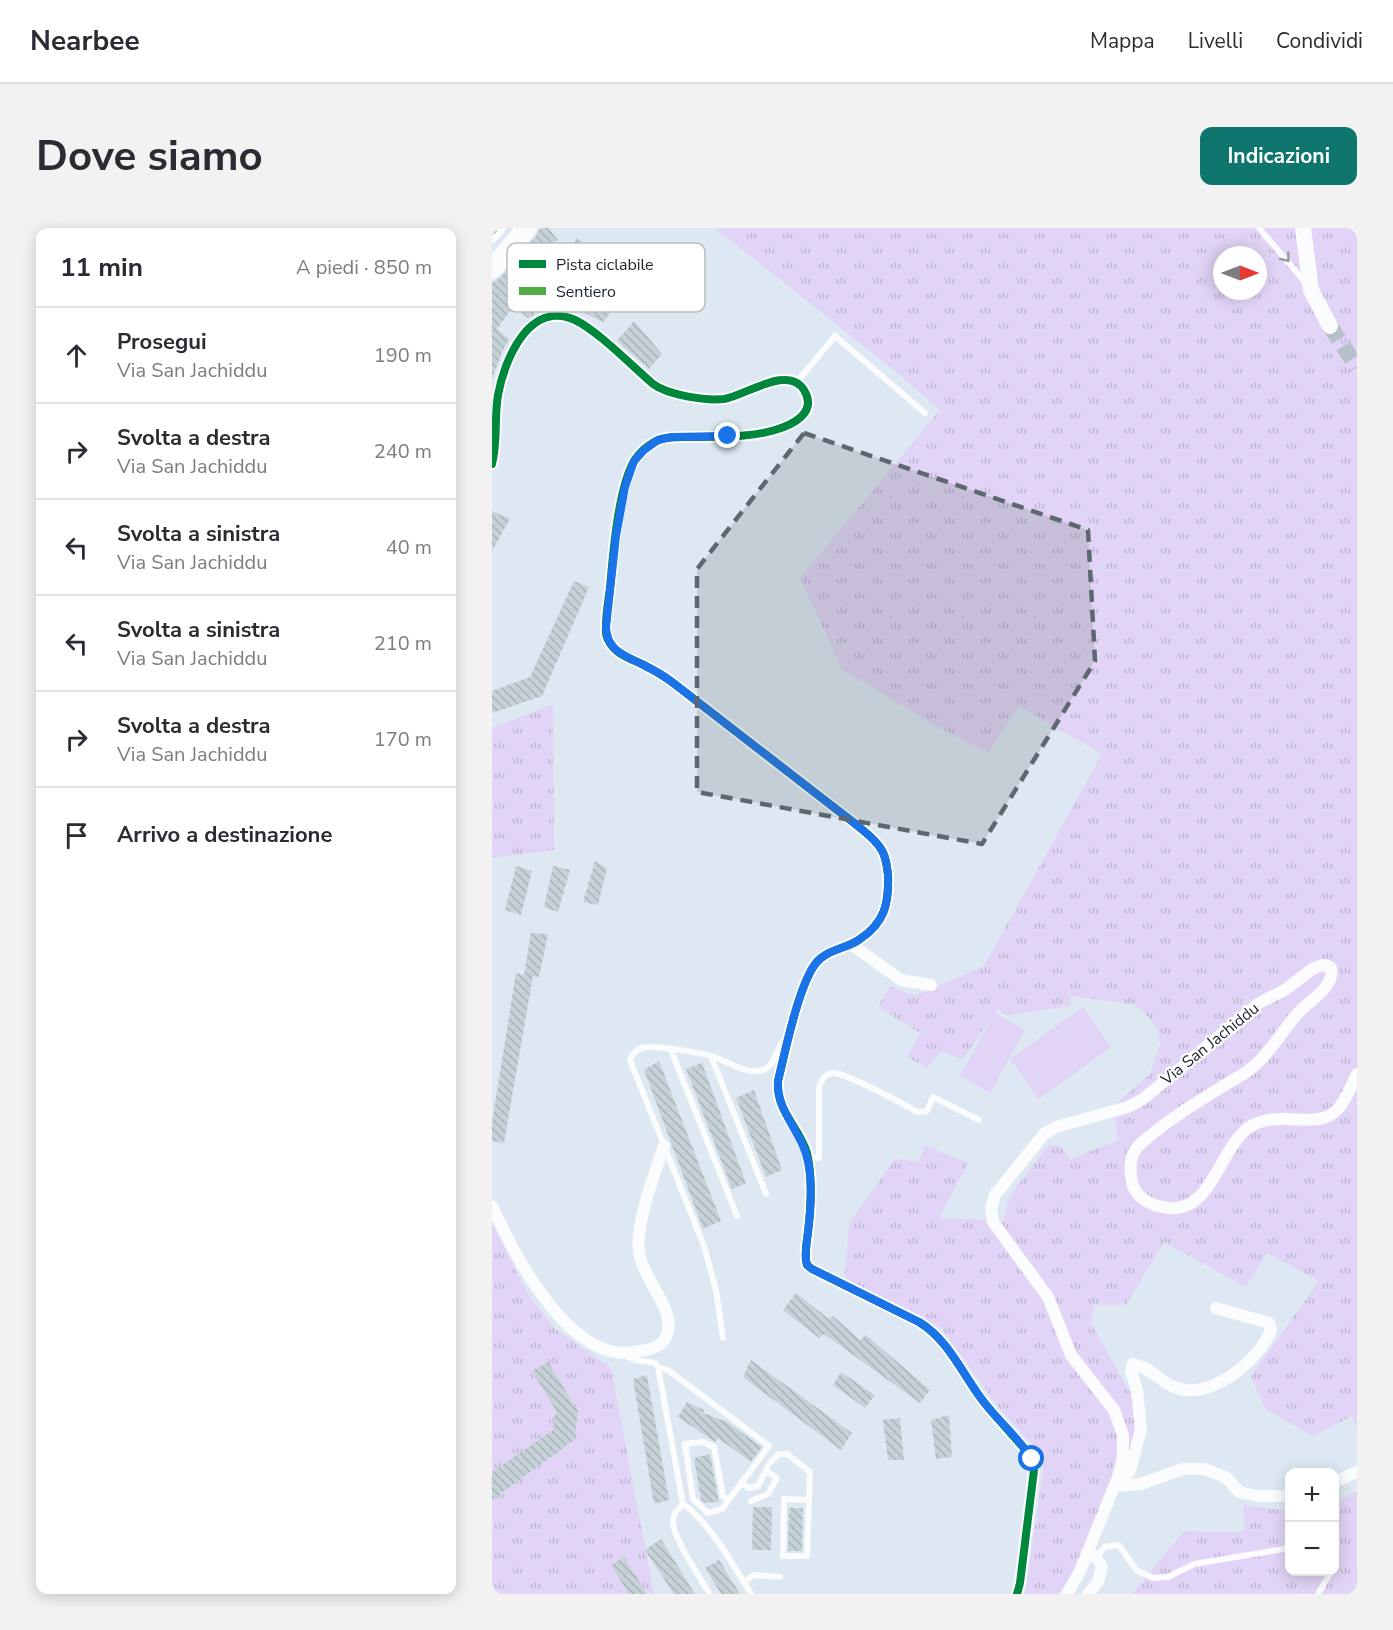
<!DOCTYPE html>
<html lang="it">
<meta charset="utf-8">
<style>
body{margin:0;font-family:"Nunito Sans",sans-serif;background:#f2f2f3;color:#2b2b33}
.controls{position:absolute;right:18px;bottom:18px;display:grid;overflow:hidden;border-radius:12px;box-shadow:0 3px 15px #0003}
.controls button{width:54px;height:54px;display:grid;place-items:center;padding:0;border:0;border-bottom:2px solid #e1e1e2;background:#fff;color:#2b2b33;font:30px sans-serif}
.compass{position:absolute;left:721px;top:18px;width:54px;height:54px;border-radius:50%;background:#fff;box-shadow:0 3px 15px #0003;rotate:90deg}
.stop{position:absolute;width:18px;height:18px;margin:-14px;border:4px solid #1a73e8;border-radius:50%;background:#fff}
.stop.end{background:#1a73e8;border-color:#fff;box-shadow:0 2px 6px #0008}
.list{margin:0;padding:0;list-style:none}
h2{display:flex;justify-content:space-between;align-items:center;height:78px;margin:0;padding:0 24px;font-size:26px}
h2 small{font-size:20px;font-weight:400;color:#7c7c81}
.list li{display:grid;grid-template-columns:39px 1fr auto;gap:18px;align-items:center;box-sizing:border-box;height:96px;padding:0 24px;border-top:2px solid #e1e1e2}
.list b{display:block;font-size:22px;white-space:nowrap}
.list p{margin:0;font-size:20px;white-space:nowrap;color:#7c7c81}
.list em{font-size:20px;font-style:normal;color:#7c7c81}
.icon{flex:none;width:33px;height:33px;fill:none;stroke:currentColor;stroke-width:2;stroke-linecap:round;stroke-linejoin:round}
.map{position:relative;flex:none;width:865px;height:1366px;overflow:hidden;border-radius:12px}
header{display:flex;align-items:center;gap:36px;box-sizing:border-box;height:84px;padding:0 30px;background:#fff;border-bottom:2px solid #e1e1e2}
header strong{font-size:28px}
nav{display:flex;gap:33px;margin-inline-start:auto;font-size:21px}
.intro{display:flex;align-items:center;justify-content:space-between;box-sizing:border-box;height:144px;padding:0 36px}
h1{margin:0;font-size:42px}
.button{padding:15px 27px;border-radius:12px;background:#0f766e;color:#fff;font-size:21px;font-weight:700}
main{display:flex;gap:36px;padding:0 36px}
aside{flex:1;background:#fff;border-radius:12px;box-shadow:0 3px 15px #0003}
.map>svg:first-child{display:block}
.grass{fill:url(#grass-tufts);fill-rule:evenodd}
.garden{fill:#e1d4f6}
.building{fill:url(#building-back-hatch)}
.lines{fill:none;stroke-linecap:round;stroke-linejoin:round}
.secondary-tunnel{stroke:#b6c0ca;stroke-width:16;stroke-dasharray:16 8;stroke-linecap:butt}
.lane{stroke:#fafcfd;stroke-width:6}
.street{stroke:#fafcfd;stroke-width:12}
.secondary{stroke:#fafcfd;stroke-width:16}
.primary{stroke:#fafcfd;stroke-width:20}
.quiet{stroke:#52aa44;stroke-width:6;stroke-dasharray:12 6;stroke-linecap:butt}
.cycleway-casing{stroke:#fff;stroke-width:11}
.cycleway{stroke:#00873e;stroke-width:8}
.oneway{stroke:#949a9e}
.route{stroke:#1a73e8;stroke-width:8}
.marked{fill:#5d6770;fill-opacity:0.2;stroke:#5d6770;stroke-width:4.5;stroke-dasharray:12 8;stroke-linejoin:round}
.labels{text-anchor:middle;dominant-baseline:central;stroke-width:4.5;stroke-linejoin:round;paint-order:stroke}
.street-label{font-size:16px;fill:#18222a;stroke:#fff}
.key{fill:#fff;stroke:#babdbf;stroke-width:1.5}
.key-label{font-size:16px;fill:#18222a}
</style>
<header>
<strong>Nearbee</strong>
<nav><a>Mappa</a><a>Livelli</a><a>Condividi</a></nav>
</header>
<div class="intro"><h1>Dove siamo</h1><a class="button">Indicazioni</a></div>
<main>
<aside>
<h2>11 min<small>A piedi · 850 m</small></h2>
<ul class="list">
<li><svg class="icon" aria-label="ahead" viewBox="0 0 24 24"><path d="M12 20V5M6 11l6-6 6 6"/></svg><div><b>Prosegui</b><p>Via San Jachiddu</p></div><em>190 m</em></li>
<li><svg class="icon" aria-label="right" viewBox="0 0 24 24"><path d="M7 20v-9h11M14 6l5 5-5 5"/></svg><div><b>Svolta a destra</b><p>Via San Jachiddu</p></div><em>240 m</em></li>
<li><svg class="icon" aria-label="left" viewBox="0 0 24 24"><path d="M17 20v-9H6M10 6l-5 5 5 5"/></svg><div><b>Svolta a sinistra</b><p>Via San Jachiddu</p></div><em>40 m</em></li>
<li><svg class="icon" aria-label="left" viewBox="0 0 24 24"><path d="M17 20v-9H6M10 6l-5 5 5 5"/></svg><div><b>Svolta a sinistra</b><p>Via San Jachiddu</p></div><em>210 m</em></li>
<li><svg class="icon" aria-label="right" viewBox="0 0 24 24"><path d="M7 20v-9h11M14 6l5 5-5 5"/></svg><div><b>Svolta a destra</b><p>Via San Jachiddu</p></div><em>170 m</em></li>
<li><svg class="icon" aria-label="arrive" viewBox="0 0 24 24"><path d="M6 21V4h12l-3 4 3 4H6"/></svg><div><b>Arrivo a destinazione</b></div></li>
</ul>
</aside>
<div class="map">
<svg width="865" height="1366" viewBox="0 0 865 1366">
<defs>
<pattern id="grass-tufts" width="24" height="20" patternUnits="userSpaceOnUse" patternTransform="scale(1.5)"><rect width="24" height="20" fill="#e1d4f6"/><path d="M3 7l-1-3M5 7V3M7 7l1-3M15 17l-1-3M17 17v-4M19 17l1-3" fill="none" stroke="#c0b6d3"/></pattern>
<pattern id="building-back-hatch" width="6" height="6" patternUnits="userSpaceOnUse" patternTransform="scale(1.5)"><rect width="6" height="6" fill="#c6d2d8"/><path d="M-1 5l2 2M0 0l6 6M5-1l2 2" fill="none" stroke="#a9b4ba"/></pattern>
</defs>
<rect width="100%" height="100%" fill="#dde8f2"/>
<g class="grass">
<path d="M223 0H865V1201L860 1188 821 1208 773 1181 759 1148 827 1053 775 1025 754 1059 672 1014 634 1077H602L599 1095 641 1170 645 1184 642 1207 633 1245 580 1349 566 1366H533L553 1231 508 1181 449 1100 353 1050 357 995 403 931 427 934 433 918 476 935 447 990 512 993 515 975 525 958 557 917 568 918 579 931 626 912 621 878 658 846 668 816 665 800 653 785 640 776 579 768 578 778 515 787 506 781 470 832 449 823 435 840 415 829 428 805 386 779 397 758 422 768 492 738 610 526 527 478 496 525 437 494 350 441 308 350 448 182 402 142ZM730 27H766V63H730Z"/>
<path d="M61 476 62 622 0 630V500Z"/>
<path d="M0 995 36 1066 62 1100 119 1140 162 1366H0Z"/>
<path d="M865 1263V1366H640L692 1303 747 1305 753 1301 751 1277 797 1283 798 1344H842L843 1275Z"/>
</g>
<g class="garden">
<path d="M591 779 619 819 547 871 518 831Z"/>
<path d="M503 785 533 802 498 865 468 848Z"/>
</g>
<g class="building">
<path d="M48 0H56L66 12 38 45 30 70 49 60 65 74 55 81 49 76 41 88 36 90 21 79 5 101 17 111 10 124 0 151V55L9 49 44 8Z"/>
<path d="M85 10 100 21 95 36 90 35 80 48 65 41Z"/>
<path d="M133 44 144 54 111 94 78 78 88 61 106 73Z"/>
<path d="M142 93 170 126 157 141 125 113Z"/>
<path d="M0 283 18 291 0 323Z"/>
<path d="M82 353 97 359 50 468 0 485V463L38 449Z"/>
<path d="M103 633 115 640 106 677 91 674Z"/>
<path d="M24 638 40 643 29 687 13 682Z"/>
<path d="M61 638 78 642 66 684 52 679Z"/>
<path d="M39 705 56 706 47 749 41 748 12 915 0 913V895L24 745 32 747Z"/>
<path d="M167 833 229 993 211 1001 152 842Z"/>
<path d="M210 835 254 955 240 961 194 841Z"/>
<path d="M262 862 290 942 274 949 244 870Z"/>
<path d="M304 1065 337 1091 341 1088 368 1112 374 1107 438 1162 428 1175 332 1106 327 1110 291 1082Z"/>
<path d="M259 1132 360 1205 349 1222 251 1149Z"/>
<path d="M56 1134 86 1183 82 1212 0 1272V1244L61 1202 64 1182 40 1143Z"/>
<path d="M349 1144 383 1167 373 1180 341 1157Z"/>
<path d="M155 1147 177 1272 162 1276 141 1151Z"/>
<path d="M195 1174 212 1182 211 1185 235 1194 270 1219 259 1234 226 1210 223 1214 186 1189Z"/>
<path d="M457 1187 460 1229 444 1231 439 1192Z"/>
<path d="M408 1190 412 1232H396L391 1192Z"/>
<path d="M218 1226 227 1274 213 1275 209 1272 202 1230Z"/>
<path d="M261 1279H280L279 1322H260Z"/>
<path d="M297 1280H311L310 1323H296Z"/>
<path d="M169 1311 203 1366H182L153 1322Z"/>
<path d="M132 1329 155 1366H137L119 1337Z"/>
<path d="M227 1332 248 1366H229L213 1340Z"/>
</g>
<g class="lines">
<path class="secondary-tunnel" d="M838 98 865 139"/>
<g class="lane">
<path d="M767 0 813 54"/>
<path d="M305 154 343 108 433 185"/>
<path d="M179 822 245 988"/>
<path d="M219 828 274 966"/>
<path d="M316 929 327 930V862C328 854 331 847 340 845 352 843 412 877 426 884L435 883 441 869 487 892"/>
<path d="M231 1110 224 1062 212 1018 138 832C141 824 148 819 156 819 168 818 210 825 222 829 237 834 254 847 271 842 285 837 284 817 295 809"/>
<path d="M133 1127 143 1132 163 1135 166 1139 191 1276C186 1281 181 1286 181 1293 180 1309 209 1351 218 1366"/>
<path d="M166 1139 176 1142 277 1218 230 1281 216 1285 201 1271 193 1216 211 1214 222 1219 231 1268 237 1272"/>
<path d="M249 1255 257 1260 266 1258 277 1236 287 1226H295L318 1244 315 1328H291L292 1271 317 1272"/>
<path d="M259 1273 276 1266 285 1250 274 1243"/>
<path d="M191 1276C215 1292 236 1329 252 1354L262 1347 288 1349"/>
<path d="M842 1325V1333"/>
<path d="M604 1329 613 1319 627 1317 644 1342 661 1350 676 1349 702 1336 798 1320"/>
<path d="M252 1354 259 1366"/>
<path d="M826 1366 839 1344"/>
</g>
<g class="street">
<path d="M0 9 8 0"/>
<path d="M0 236C6 213 2 190 6 167 12 133 37 71 83 92 106 103 140 138 161 156 176 167 213 173 232 171 253 168 296 136 312 162 326 185 300 197 283 202 257 210 227 208 201 209 190 209 179 208 169 211 158 215 147 224 141 235 126 263 121 326 118 360 116 375 113 391 114 406 119 426 138 430 154 438 163 443 172 448 180 454L366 598C374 605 384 612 389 621 394 628 395 638 396 647 397 675 393 694 368 711 355 721 335 721 324 735 307 756 293 824 286 853 284 884 307 898 315 925 321 950 319 978 316 1004 315 1013 313 1022 314 1032L315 1037 320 1041 427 1094C455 1111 469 1143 488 1169 503 1189 521 1207 537 1226L542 1236V1242L528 1355 525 1366"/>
<path d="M359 716 409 752 439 757"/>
<path d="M0 978C21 1024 65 1109 118 1123 128 1126 139 1125 149 1123 162 1121 173 1117 176 1103 181 1078 150 1050 147 1023 143 997 163 944 172 918"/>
<path d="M842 1254 865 1244"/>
<path d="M626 1257 638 1243 649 1201 645 1162 639 1143 641 1136C660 1140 666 1152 682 1159 717 1174 767 1133 779 1102L777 1095 724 1080"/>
<path d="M623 1258 649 1256 691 1241H713L735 1250 747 1264 766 1268H798"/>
<path d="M595 1325 604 1329 610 1338 606 1354 596 1366"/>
<path d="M575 1366 588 1343 626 1249 631 1229V1207L622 1182 579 1127 556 1069 501 994 499 980 503 967 552 906 564 899 636 879 651 871 767 775 793 762 820 741 831 737 836 738 839 740C843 758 820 771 809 782 792 799 781 822 762 838 755 845 744 850 736 855 711 871 686 885 664 903 657 909 649 914 644 921 638 929 638 938 639 947 639 958 645 968 654 973 661 977 668 979 676 980 722 984 727 918 759 898 768 893 779 891 790 891 839 893 844 894 865 846"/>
</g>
<path class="secondary" d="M811 0 819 62 838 98"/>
<path class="primary" d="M0 41 35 0"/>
<path class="quiet" d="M0 2 3 5"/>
<g class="cycleway-casing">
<path id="cycleway" d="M0 236C6 213 2 190 6 167 12 133 37 71 83 92 106 103 140 138 161 156 176 167 213 173 232 171 253 168 296 136 312 162 326 185 300 197 283 202 257 210 227 208 201 209 190 209 179 208 169 211 158 215 147 224 141 235 126 263 121 326 118 360 116 375 113 391 114 406 119 426 138 430 154 438 163 443 172 448 180 454L366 598C374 605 384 612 389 621 394 628 395 638 396 647 397 675 393 694 368 711 355 721 335 721 324 735 307 756 293 824 286 853 284 884 307 898 315 925 321 950 319 978 316 1004 315 1013 313 1022 314 1032L315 1037 320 1041 427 1094C455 1111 469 1143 488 1169 503 1189 521 1207 537 1226L542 1236V1242L528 1355 525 1366"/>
</g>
<use href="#cycleway" class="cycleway"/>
</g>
<defs><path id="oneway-chevron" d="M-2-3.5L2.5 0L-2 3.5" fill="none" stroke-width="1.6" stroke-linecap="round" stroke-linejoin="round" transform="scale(1.5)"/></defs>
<use class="oneway" href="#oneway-chevron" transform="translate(794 30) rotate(52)"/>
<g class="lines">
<path class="route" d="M236 208 180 209 166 212 152 222 142 233 133 259 124 308 114 399C115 425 136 428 155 439 164 443 172 448 180 454L366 598C374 605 384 612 389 621 394 628 395 639 396 647 397 675 393 695 368 711 355 721 335 721 324 735 307 756 293 824 286 853 284 884 311 905 316 934 321 957 319 981 316 1004 315 1013 313 1022 314 1032L315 1037 320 1041 427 1094C457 1112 471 1147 491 1173 506 1193 527 1210 540 1231"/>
</g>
<path class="marked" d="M312 205 596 302 603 433 490 616 205 564V341Z"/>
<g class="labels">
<g class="street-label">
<text transform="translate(718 816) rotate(-39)">Via San Jachiddu</text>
</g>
</g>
<rect x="15" y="15" width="198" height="69" rx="9" class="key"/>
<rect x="27" y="32" width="27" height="8" fill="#00873e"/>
<rect x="27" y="59" width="27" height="8" fill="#52aa44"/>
<g class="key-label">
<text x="64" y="42">Pista ciclabile</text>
<text x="64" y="69">Sentiero</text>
</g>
</svg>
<div class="controls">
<button>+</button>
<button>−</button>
</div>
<svg class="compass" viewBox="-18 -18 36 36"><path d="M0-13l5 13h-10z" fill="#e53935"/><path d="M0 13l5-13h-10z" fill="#7c7c81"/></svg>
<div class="stop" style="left:540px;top:1231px"></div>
<div class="stop end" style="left:236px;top:208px"></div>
</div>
</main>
